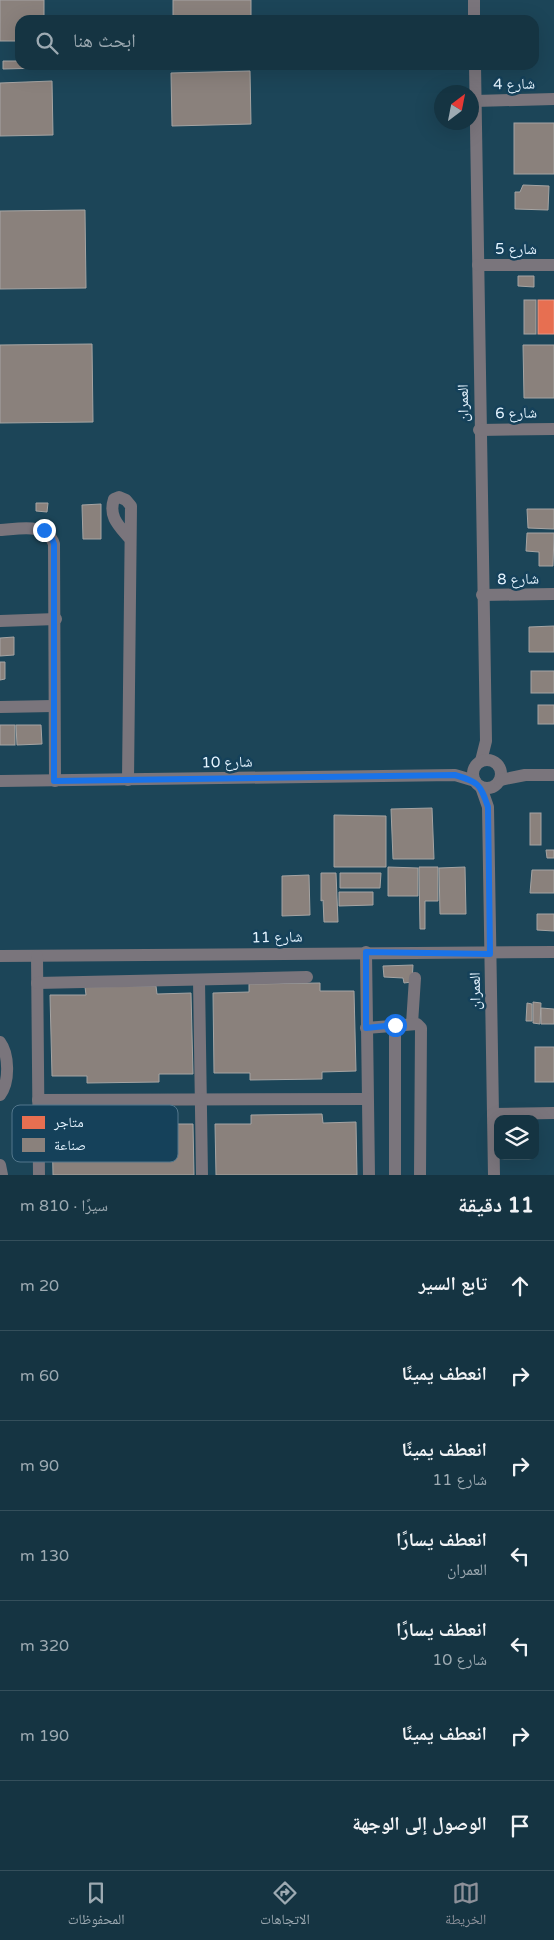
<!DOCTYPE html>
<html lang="ar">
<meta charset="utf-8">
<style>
body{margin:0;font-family:"Varela Round","Noto Naskh Arabic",sans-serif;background:#1e3c49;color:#f1f3f6;direction:rtl}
.controls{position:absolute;right:15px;bottom:15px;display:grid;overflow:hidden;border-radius:10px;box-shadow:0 5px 20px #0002}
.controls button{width:45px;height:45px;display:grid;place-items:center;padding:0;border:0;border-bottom:1px solid #344f5b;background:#153442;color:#f1f3f6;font:25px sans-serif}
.compass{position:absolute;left:434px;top:85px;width:45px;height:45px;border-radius:50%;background:#153442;box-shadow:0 5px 20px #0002;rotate:32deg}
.stop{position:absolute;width:15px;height:15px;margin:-11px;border:4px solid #1a73e8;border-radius:50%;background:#fff}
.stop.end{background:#1a73e8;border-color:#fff;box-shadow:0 1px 5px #0008}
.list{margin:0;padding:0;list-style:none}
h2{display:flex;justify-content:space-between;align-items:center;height:65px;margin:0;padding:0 20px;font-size:21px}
h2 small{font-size:16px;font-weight:400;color:#9daab2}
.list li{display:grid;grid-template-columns:32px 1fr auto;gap:15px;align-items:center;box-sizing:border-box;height:90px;padding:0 20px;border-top:1px solid #344f5b}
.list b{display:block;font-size:19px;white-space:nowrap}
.list p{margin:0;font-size:16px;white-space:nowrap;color:#9daab2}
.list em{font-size:16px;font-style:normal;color:#9daab2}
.icon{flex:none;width:28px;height:28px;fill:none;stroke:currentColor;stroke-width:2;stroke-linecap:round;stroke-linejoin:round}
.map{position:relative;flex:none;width:554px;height:1175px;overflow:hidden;direction:ltr}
.search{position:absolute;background:#153442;box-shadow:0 5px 20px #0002;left:15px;right:15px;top:15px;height:55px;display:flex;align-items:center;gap:12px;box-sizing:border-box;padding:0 18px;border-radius:15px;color:#9daab2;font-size:19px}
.sheet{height:695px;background:#153442}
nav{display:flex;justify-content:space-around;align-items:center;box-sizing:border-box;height:70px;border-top:1px solid #344f5b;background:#153442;font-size:14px;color:#9daab2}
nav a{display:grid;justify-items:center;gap:2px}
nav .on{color:#8c9099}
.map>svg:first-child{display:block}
.shops{fill:#e76f51;stroke:#e69785}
.industry{fill:#8a817c;stroke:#a5a4a3}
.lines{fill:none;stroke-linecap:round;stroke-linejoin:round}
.minor{stroke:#7a757c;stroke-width:12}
.route{stroke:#1a73e8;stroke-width:6}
.labels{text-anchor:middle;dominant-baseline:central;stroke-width:5;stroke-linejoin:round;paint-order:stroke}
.street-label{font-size:15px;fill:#e5f4ff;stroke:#15415a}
.key{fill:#15415a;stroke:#53778c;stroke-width:1}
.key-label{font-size:14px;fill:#e5f4ff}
</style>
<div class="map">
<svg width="554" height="1175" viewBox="0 0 554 1175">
<rect width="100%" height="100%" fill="#1c4558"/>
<rect class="shops" x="538" y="300" width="16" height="34"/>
<g class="industry">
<path d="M0 0H44V20H20V41H0Z"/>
<rect x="173" y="0" width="78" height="20"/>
<path d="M3 61H20V65H42V68L3 69Z"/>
<path d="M250 71 251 124 172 126 171 73Z"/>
<path d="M52 81 53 135 0 136V83Z"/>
<rect x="514" y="123" width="40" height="51"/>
<path d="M523 185 549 186 548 210 515 209V192H520Z"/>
<path d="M85 210 86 288 0 289V211Z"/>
<path d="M518 276H534V287L518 286Z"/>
<rect x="524" y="300" width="12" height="34"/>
<path d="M92 344 93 422 0 423V345Z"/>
<path d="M523 345H554V398H524Z"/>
<path d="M36 503H48L47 512 36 511Z"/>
<path d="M101 504V539H83L82 505Z"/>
<path d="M527 509H554V529L528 528Z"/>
<path d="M527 533H554L553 566H539V552L526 551Z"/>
<path d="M554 626V652H529V627Z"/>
<path d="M14 637V655L0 656V638Z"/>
<path d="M0 662H5V679L0 680Z"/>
<rect x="531" y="671" width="23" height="22"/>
<rect x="538" y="705" width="16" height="19"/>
<rect x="0" y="725" width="15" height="20"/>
<path d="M16 725H41L42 744 17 745Z"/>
<path d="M432 808 434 859H393L391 809Z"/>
<rect x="530" y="813" width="11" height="32"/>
<path d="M334 815 386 816V867H334Z"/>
<path d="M546 850H554V858H547Z"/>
<path d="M388 867 418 868V896H388Z"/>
<path d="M419 867H438V901H425V929H420Z"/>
<path d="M465 867 466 914H440L439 868Z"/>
<path d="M532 870H554V893H530Z"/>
<path d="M321 873H336L338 922H324L323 900 321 901Z"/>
<path d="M340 873H381L380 888H340Z"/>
<path d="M309 875 310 915 282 916V876Z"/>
<path d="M339 892H373V905L339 906Z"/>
<path d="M537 914H554V931L537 930Z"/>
<path d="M413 965 412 982 404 983 403 978 384 977 383 966Z"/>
<path d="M320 983V991H354L356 1071 322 1072V1079L250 1080V1073H214L213 993 249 992V984Z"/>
<path d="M156 986 157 994 191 993 193 1074H159V1082L87 1083V1076H52L50 995H86L85 987Z"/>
<path d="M533 1002 541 1003 540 1024 533 1023Z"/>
<path d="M527 1003 532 1004V1021H526Z"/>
<path d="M541 1008 554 1009V1024H541Z"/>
<rect x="535" y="1047" width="19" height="35"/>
<path d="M322 1114 323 1123 356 1122 357 1175H216L215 1124H251V1115Z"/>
<path d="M159 1116V1124H193L194 1175H53L52 1126 88 1125V1117Z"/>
</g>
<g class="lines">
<g class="minor">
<path d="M474 0V20"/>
<path d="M475 65 486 741 481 761"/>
<path d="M475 101 554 99"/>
<path d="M478 265H554"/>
<path d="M479 430 554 429"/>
<path d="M0 530C19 529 47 522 54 544L55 781"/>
<path d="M482 595 554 594"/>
<path d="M0 621 56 619"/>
<path d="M0 707 53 706"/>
<circle cx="487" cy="774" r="14"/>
<path d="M128 780 131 506 126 500 119 497 114 499C108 517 119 526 130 539"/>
<path d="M500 780 525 775H554"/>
<path d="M0 781 455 775 475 781"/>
<path d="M481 787 488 807 494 1175"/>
<path d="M366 952 369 1175"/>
<path d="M0 956 554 952"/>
<path d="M37 956 39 1175"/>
<path d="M199 980 202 1175"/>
<path d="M37 983 307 977"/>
<path d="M412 1024 415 978"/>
<path d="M395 1025V1175"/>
<path d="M366 1028 417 1024 421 1028 420 1175"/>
<path d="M0 1042C9 1054 10 1082 0 1095"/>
<path d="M38 1100 367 1099"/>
<path d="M493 1114 554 1113"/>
<path d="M0 1165 2 1175"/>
</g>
</g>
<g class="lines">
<path class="route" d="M44 530 52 539 54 544V781L455 775C479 782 480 784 488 807L490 954 366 952V1028L395 1025"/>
</g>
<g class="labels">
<g class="street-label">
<text transform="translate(514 84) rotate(-1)">شارع 4</text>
<text x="516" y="249">شارع 5</text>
<text transform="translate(463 403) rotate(-91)">العمران</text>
<text transform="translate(516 413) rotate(-1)">شارع 6</text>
<text transform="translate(518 579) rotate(-1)">شارع 8</text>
<text transform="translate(227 762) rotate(-1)">شارع 10</text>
<text transform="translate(277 937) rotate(-1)">شارع 11</text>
<text transform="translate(475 991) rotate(-91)">العمران</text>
</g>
</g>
<rect x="12" y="1105" width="166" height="57" rx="8" class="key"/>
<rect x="22" y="1116" width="23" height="13" fill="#e76f51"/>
<rect x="22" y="1138" width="23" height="14" fill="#8a817c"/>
<g class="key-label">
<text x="54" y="1127">متاجر</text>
<text x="54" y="1150">صناعة</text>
</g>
</svg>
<div class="controls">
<button><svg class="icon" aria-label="layers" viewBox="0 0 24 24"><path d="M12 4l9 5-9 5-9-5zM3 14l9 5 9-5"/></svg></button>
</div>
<svg class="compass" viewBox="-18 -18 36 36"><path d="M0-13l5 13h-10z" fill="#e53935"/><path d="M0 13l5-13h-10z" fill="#9daab2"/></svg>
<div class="stop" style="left:395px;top:1025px"></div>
<div class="stop end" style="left:44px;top:530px"></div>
<div class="search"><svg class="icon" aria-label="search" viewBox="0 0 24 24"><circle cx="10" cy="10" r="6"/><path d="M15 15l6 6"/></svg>ابحث هنا</div>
</div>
<section class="sheet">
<h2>11 دقيقة<small>سيرًا · 810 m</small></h2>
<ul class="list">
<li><svg class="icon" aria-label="ahead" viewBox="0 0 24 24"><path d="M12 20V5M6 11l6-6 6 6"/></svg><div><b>تابع السير</b></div><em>20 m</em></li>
<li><svg class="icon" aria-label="right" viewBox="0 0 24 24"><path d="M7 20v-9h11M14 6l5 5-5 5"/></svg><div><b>انعطف يمينًا</b></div><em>60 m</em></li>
<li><svg class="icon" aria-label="right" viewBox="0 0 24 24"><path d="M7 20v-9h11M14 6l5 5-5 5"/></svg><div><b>انعطف يمينًا</b><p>شارع 11</p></div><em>90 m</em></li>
<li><svg class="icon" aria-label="left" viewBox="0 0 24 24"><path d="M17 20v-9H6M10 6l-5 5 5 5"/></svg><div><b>انعطف يسارًا</b><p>العمران</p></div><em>130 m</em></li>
<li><svg class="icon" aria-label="left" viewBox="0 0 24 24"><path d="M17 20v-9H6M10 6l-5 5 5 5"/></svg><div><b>انعطف يسارًا</b><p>شارع 10</p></div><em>320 m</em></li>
<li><svg class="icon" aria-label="right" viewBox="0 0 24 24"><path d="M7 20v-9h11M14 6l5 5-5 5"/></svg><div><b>انعطف يمينًا</b></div><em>190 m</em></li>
<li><svg class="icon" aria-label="arrive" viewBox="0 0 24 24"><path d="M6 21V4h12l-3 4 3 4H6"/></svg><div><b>الوصول إلى الوجهة</b></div></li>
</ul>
</section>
<nav>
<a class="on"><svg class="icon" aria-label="map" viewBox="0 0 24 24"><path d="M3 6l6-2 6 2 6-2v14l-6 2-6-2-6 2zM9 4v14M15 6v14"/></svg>الخريطة</a>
<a><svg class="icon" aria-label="directions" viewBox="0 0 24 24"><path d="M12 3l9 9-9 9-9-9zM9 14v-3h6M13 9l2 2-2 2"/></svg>الاتجاهات</a>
<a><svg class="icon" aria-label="saved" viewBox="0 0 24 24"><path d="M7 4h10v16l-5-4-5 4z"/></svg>المحفوظات</a>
</nav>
